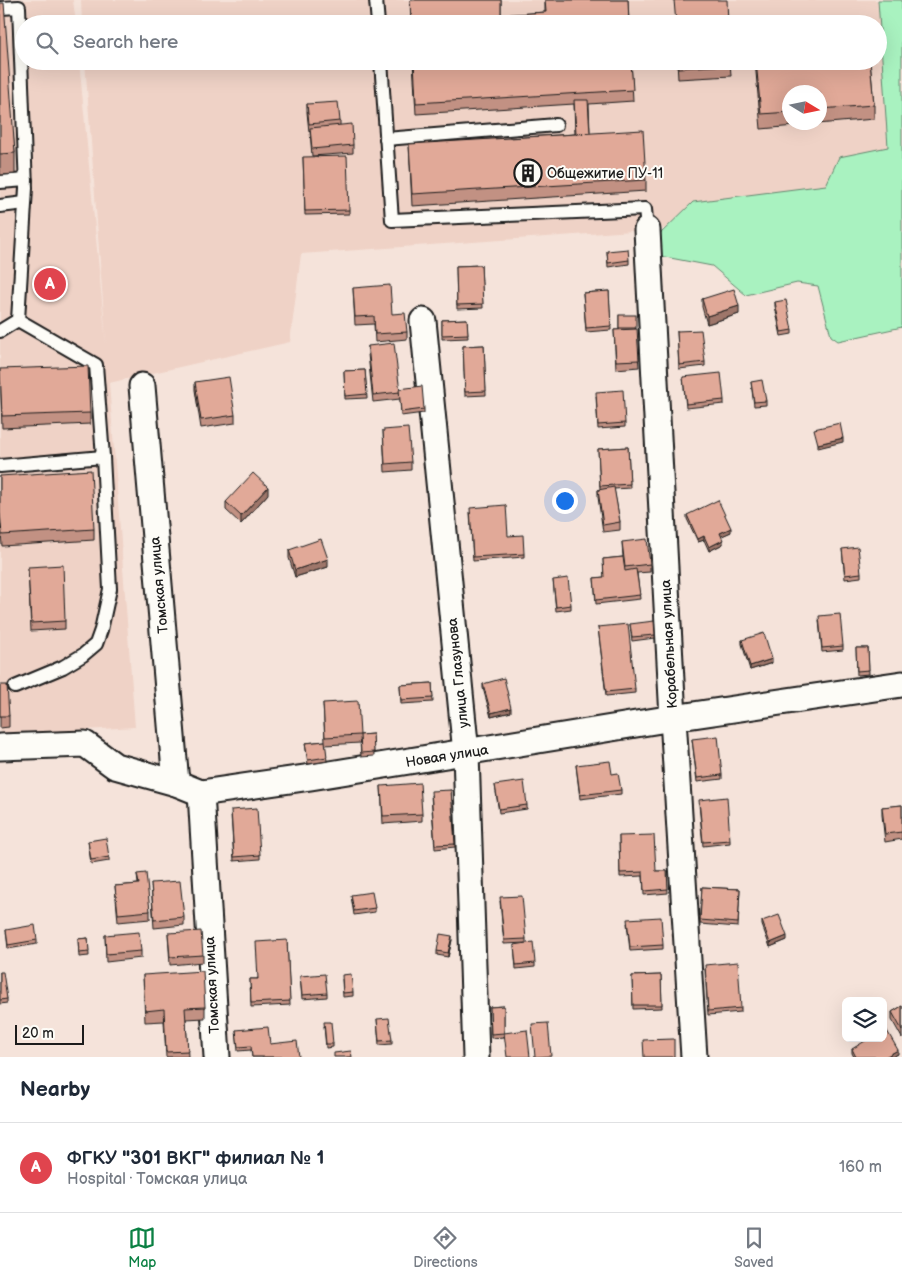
<!DOCTYPE html>
<meta charset="utf-8">
<style>
body{margin:0;font-family:"Balsamiq Sans",sans-serif;background:#f2f2f3;color:#1f2937}
.controls{position:absolute;right:15px;bottom:15px;display:grid;overflow:hidden;border-radius:8px;box-shadow:0 5px 20px #0002}
.controls button{width:45px;height:45px;display:grid;place-items:center;padding:0;border:0;border-bottom:1px solid #e0e1e3;background:#fff;color:#1f2937;font:25px sans-serif}
.compass{position:absolute;left:782px;top:85px;width:45px;height:45px;border-radius:50%;background:#fff;box-shadow:0 5px 20px #0002;rotate:100deg}
.scale{position:absolute;left:15px;bottom:12px;width:69px;box-sizing:border-box;padding-left:5px;border:2px solid #1c1c1c;border-top:0;font-size:14px;line-height:18px;white-space:nowrap;color:#1c1c1c;-webkit-text-stroke:4px #fdfcf7;paint-order:stroke}
.you{position:absolute;left:564px;top:500px;width:18px;height:18px;margin:-12px;border:4px solid #fff;border-radius:50%;background:#1a73e8;box-shadow:0 0 0 8px #1a73e833}
.badge{display:grid;place-items:center;width:32px;height:32px;border-radius:50%;background:#0b8043;color:#fff;font-size:16px;font-weight:700}
.pin{position:absolute;translate:-50% -50%;border:2px solid #fff;box-shadow:0 1px 5px #0006}
.list{margin:0;padding:0;list-style:none}
h2{display:flex;justify-content:space-between;align-items:center;height:65px;margin:0;padding:0 20px;font-size:21px}
h2 small{font-size:16px;font-weight:400;color:#747a83}
.list li{display:grid;grid-template-columns:32px 1fr auto;gap:15px;align-items:center;box-sizing:border-box;height:90px;padding:0 20px;border-top:1px solid #e0e1e3}
.list b{display:block;font-size:19px;white-space:nowrap}
.list p{margin:0;font-size:16px;white-space:nowrap;color:#747a83}
.list em{font-size:16px;font-style:normal;color:#747a83}
.icon{flex:none;width:28px;height:28px;fill:none;stroke:currentColor;stroke-width:2;stroke-linecap:round;stroke-linejoin:round}
.map{position:relative;flex:none;width:902px;height:1057px;overflow:hidden}
.search{position:absolute;background:#fff;box-shadow:0 5px 20px #0002;left:15px;right:15px;top:15px;height:55px;display:flex;align-items:center;gap:12px;box-sizing:border-box;padding:0 18px;border-radius:28px;color:#747a83;font-size:19px}
.sheet{height:155px;background:#fff}
nav{display:flex;justify-content:space-around;align-items:center;box-sizing:border-box;height:70px;border-top:1px solid #e0e1e3;background:#fff;font-size:14px;color:#747a83}
nav a{display:grid;justify-items:center;gap:2px}
nav .on{color:#0b8043}
.map>svg:first-child{display:block}
.built{fill:#efd2c6;fill-rule:evenodd}
.green{fill:#a9f2c0;stroke:#62876e}
.lines{fill:none;stroke-linecap:round;stroke-linejoin:round}
.lane-casing{stroke:#1c1c1c;stroke-width:16}
.street-casing{stroke:#1c1c1c;stroke-width:29}
.lane{stroke:#fdfcf7;stroke-width:12}
.street{stroke:#fdfcf7;stroke-width:25}
.wall{fill:#c29183;stroke:#1c1c1c;fill-rule:evenodd}
.shaded-wall{fill:#9e766a;stroke:#1c1c1c}
.building{fill:#e1a998;stroke:#1c1c1c}
.labels{text-anchor:middle;dominant-baseline:central;stroke-width:4;stroke-linejoin:round;paint-order:stroke}
.poi-label{font-size:14px;fill:#1c1c1c;stroke:#fdfcf7;text-anchor:start}
.street-label{font-size:14px;fill:#1c1c1c;stroke:#fdfcf7}
</style>
<div class="map">
<svg width="902" height="1057" viewBox="0 0 902 1057">
<rect width="100%" height="100%" fill="#f5e3da"/>
<filter id="ink" filterUnits="userSpaceOnUse"><feTurbulence type="fractalNoise" baseFrequency=".02" numOctaves="2"/><feDisplacementMap in="SourceGraphic" scale="10" xChannelSelector="R" yChannelSelector="G"/><feConvolveMatrix kernelMatrix="1 2 1 2 8 2 1 2 1" color-interpolation-filters="sRGB"/></filter>
<g filter="url(#ink)">
<path class="built" d="M0 0H73L76 24H24V61H79L106 343 85 61H878V24H82L81 0H902V207L647 230 301 254 290 342 109 383 135 727 0 735ZM790 92H820V122H790Z"/>
<path class="green" d="M878 0H902V327L838 341 831 336 818 286 797 283 746 295 712 266 660 256 658 236 693 202 826 185 839 157 888 147Z"/>
<g class="lines">
<g class="lane-casing">
<g id="lane">
<path d="M376 0 378 24"/>
<path d="M0 8 19 7 26 188 18 320 0 331"/>
<path d="M381 61 392 220 645 209 647 230"/>
<path d="M386 139 556 125"/>
<path d="M0 182 26 180"/>
<path d="M0 206 25 203"/>
<path d="M18 320 96 365 103 457"/>
<path d="M0 466 103 457 110 589 101 630 96 644 83 655 63 667 15 687"/>
</g>
</g>
<g class="street-casing">
<g id="street">
<path d="M647 230 673 718 694 1057"/>
<path d="M423 321 466 753 476 1057"/>
<path d="M142 386 176 783"/>
<path d="M0 747 85 744 115 766 176 783 201 793 311 777 673 718 902 684"/>
<path d="M201 793 217 1057"/>
</g>
</g>
<use href="#lane" class="lane"/>
<use href="#street" class="street"/>
</g>
<g class="wall">
<path d="M410 0H501V15L545 12V0H628L629 24H411Z"/>
<path d="M0 3 15 153V174L0 175Z"/>
<path d="M413 61H631L633 101 589 104 590 133 646 180V191L412 206 409 144 575 134 574 104 416 114Z"/>
<path d="M677 61H730L731 76 678 79Z"/>
<path d="M755 61H870L874 105V119L761 129ZM790 92H820V122H790Z"/>
<path d="M307 104 340 121V125L353 145V153L312 156 310 131 309 132 307 112Z"/>
<path d="M303 157 349 210V214L305 215Z"/>
<path d="M607 251 629 260V264L608 267Z"/>
<path d="M481 265 483 308 457 309 456 266Z"/>
<path d="M353 288 392 314 407 332V339L375 342 374 324 355 325Z"/>
<path d="M609 291 611 330 586 332 583 293Z"/>
<path d="M702 299 739 314 707 324 702 307Z"/>
<path d="M775 302 792 330V334L781 336 775 306Z"/>
<path d="M619 315 636 329 639 367 616 369 614 330H619Z"/>
<path d="M467 319 468 338 442 339V320Z"/>
<path d="M677 331 705 362V366L679 369Z"/>
<path d="M484 345 486 395 465 396 463 346Z"/>
<path d="M368 346 399 389 424 409V413L401 416 400 399 373 402 368 354Z"/>
<path d="M0 369 90 413V424L2 428Z"/>
<path d="M365 370 367 398 345 399 344 371Z"/>
<path d="M683 377 724 400V404L686 408Z"/>
<path d="M195 382 235 415V423L201 428 195 390Z"/>
<path d="M751 382 766 401V405L754 406Z"/>
<path d="M596 396 625 423V427L598 429Z"/>
<path d="M383 430 411 462V470L385 472Z"/>
<path d="M628 447 630 488 614 489 620 522V530L603 532 598 497V490L600 489 598 449Z"/>
<path d="M0 476 94 529V540L2 546 0 523Z"/>
<path d="M268 494 241 524 226 510V502Z"/>
<path d="M470 512 508 536 524 554V557L473 561Z"/>
<path d="M687 515 731 532 721 536 723 544 709 551 704 540 698 542 687 519Z"/>
<path d="M622 542 650 564V572L637 573 640 599 596 604 594 578 604 577 603 559 623 557Z"/>
<path d="M842 549 861 573V577L845 579Z"/>
<path d="M289 550 328 567 295 577 289 558Z"/>
<path d="M28 567 65 621V629L31 631Z"/>
<path d="M553 580 571 605V609L556 611Z"/>
<path d="M819 620 843 646V650L822 652Z"/>
<path d="M630 624 655 635V638L632 641Z"/>
<path d="M598 627 635 689V693L606 696Z"/>
<path d="M742 640 772 663 750 670 742 644Z"/>
<path d="M856 648H868L869 674 857 675Z"/>
<path d="M432 683 433 702 401 704 400 685Z"/>
<path d="M483 684 511 712 491 717 483 688Z"/>
<path d="M0 685 9 716V727L0 728Z"/>
<path d="M323 703 360 735 373 734 374 756 361 757 360 741V743L325 745 327 761 308 764 305 743 325 741Z"/>
<path d="M692 739 722 775V779L697 782Z"/>
<path d="M576 765 612 774 621 790V794L580 799Z"/>
<path d="M495 785 527 805V809L499 813Z"/>
<path d="M381 786 422 814V821L383 824Z"/>
<path d="M451 790 455 847 435 849 431 795Z"/>
<path d="M699 804 730 840V843L703 846Z"/>
<path d="M902 805V839L885 842 882 815V807Z"/>
<path d="M231 814 260 855V859L234 861Z"/>
<path d="M619 836 656 871H667L668 893 644 895 643 876 620 877Z"/>
<path d="M88 841 109 857V861L91 864Z"/>
<path d="M137 874 150 911V919L118 922 115 886 138 884Z"/>
<path d="M151 883 184 917V925L154 928Z"/>
<path d="M702 887 740 889 738 927 700 924Z"/>
<path d="M351 895 375 908V912L354 915Z"/>
<path d="M500 901 526 939V943L504 944Z"/>
<path d="M762 921 787 940 770 947 762 925Z"/>
<path d="M627 923 663 945V949L630 951Z"/>
<path d="M6 930 37 940V944L8 949Z"/>
<path d="M168 933 203 955V962L170 965Z"/>
<path d="M105 935 141 951V958L106 962Z"/>
<path d="M88 938 89 956 79 957 78 939Z"/>
<path d="M287 940 290 1005 251 1007 250 979H257Z"/>
<path d="M452 940 448 957 437 955V951Z"/>
<path d="M514 945 535 963V967L516 969Z"/>
<path d="M705 969 741 1008V1012L708 1015Z"/>
<path d="M0 972 7 999V1003L0 1004Z"/>
<path d="M143 975 205 1007V1018L186 1019 188 1057H166L164 1021 145 1022Z"/>
<path d="M661 975 662 1008 633 1009 632 976Z"/>
<path d="M300 976 327 993V997L302 999Z"/>
<path d="M342 979 353 992V996L343 997Z"/>
<path d="M504 1006V1037L491 1038 490 1007Z"/>
<path d="M902 1006V1038L892 1020V1012Z"/>
<path d="M377 1019 392 1040V1044L379 1045Z"/>
<path d="M324 1026 333 1044V1047L326 1048Z"/>
<path d="M236 1030 299 1057H252L251 1050 238 1051Z"/>
<path d="M852 1049 898 1054 892 1057H854L852 1053Z"/>
</g>
<g class="shaded-wall">
<path d="M739 306V314L707 324V316Z"/>
<path d="M843 438V442L818 448V444Z"/>
<path d="M268 487V494L241 524V516Z"/>
<path d="M731 528V532L720 537V533Z"/>
<path d="M704 536V540L698 542V539Z"/>
<path d="M723 540V544L709 551V547Z"/>
<path d="M328 559V567L295 577V570Z"/>
<path d="M772 659V663L750 670V666Z"/>
<path d="M511 708V712L491 717V713Z"/>
<path d="M452 936V940L448 957V953Z"/>
<path d="M787 936V940L770 947V943Z"/>
<path d="M898 1050V1054L892 1057H885Z"/>
</g>
<g class="building">
<path d="M410 0H501V15L546 12 545 0H628L629 24H412Z"/>
<path d="M674 0H727L728 24H676Z"/>
<path d="M0 3H4L15 153 0 154Z"/>
<path d="M414 61H631L633 90 416 103Z"/>
<path d="M678 61H730L731 65 678 68Z"/>
<path d="M756 61H870L874 105 820 109V92H790V112L761 114Z"/>
<path d="M574 100H588L590 133 576 134Z"/>
<path d="M338 102 340 121 309 124 307 104Z"/>
<path d="M352 124 353 145 312 149 310 128Z"/>
<path d="M643 130 646 180 412 194 409 144Z"/>
<path d="M347 156 349 210 305 211 303 157Z"/>
<path d="M628 249 629 260 608 263 607 251Z"/>
<path d="M481 265 483 304 457 305 456 266Z"/>
<path d="M390 285 392 314 405 313 407 332 375 334 374 316 355 317 353 288Z"/>
<path d="M734 289 739 306 707 316 702 299Z"/>
<path d="M609 291 611 326 586 328 583 293Z"/>
<path d="M786 300 792 330 781 332 775 302Z"/>
<rect x="619" y="315" width="17" height="13"/>
<path d="M467 319 468 334 442 335V320Z"/>
<path d="M637 329 639 360 616 361 614 330Z"/>
<path d="M701 330 705 362 679 365 677 331Z"/>
<path d="M394 343 400 392 373 395 368 346Z"/>
<path d="M484 345 486 391 465 392 463 346Z"/>
<path d="M88 366 90 413 2 416 0 369Z"/>
<path d="M365 370 367 394 345 396 344 371Z"/>
<path d="M721 373 724 400 686 404 683 377Z"/>
<path d="M229 377 235 415 201 420 195 382Z"/>
<path d="M762 380 766 401 754 402 751 382Z"/>
<path d="M422 386 424 409 401 412 399 389Z"/>
<path d="M623 390 625 423 598 425 596 392Z"/>
<path d="M840 423 843 438 818 444 814 429Z"/>
<path d="M408 428 411 462 385 464 383 430Z"/>
<path d="M628 447 630 484 600 486 598 449Z"/>
<path d="M91 470 94 529 2 535 0 512V476Z"/>
<path d="M253 473 268 487 241 516 226 502Z"/>
<path d="M614 487 620 522 603 525 598 490Z"/>
<path d="M718 500 731 528 720 533 723 540 709 547 704 536 698 539 687 515Z"/>
<path d="M506 505 508 536 523 535 524 554 473 557 470 508Z"/>
<path d="M321 539 328 559 295 570 289 550Z"/>
<path d="M647 539 650 564 625 567 622 542Z"/>
<path d="M858 547 861 573 845 575 842 549Z"/>
<path d="M623 557 625 571 636 569 640 595 596 600 594 578 604 577 603 559Z"/>
<path d="M63 565 65 621 31 623 28 567Z"/>
<path d="M568 578 571 605 556 607 553 580Z"/>
<path d="M840 614 843 646 822 648 819 616Z"/>
<path d="M654 621 655 635 632 637 630 624Z"/>
<path d="M628 624 635 689 606 692 598 627Z"/>
<path d="M764 633 772 659 750 666 742 640Z"/>
<path d="M856 648H868L869 670 857 671Z"/>
<path d="M504 678 511 708 491 713 483 684Z"/>
<path d="M432 683 433 698 401 700 400 685Z"/>
<path d="M0 685H7L9 716H0Z"/>
<path d="M358 701 360 735 325 737 323 703Z"/>
<path d="M373 734 374 752 361 753 360 735Z"/>
<path d="M718 736 722 775 697 778 692 739Z"/>
<path d="M325 741 327 757 308 760 305 743Z"/>
<path d="M610 761 612 774 618 773 621 790 580 795 576 765Z"/>
<path d="M524 781 527 805 499 809 495 785Z"/>
<path d="M420 783 422 814 383 816 381 786Z"/>
<path d="M451 790 455 844 435 845 431 791Z"/>
<path d="M727 797 730 840 703 842 699 800Z"/>
<path d="M902 805V832L885 834 882 807Z"/>
<path d="M257 808 260 855 234 857 231 810Z"/>
<path d="M654 835 656 871H667L668 889 644 891 643 872 620 873 619 836Z"/>
<path d="M106 838 109 857 91 860 88 841Z"/>
<path d="M146 873 150 911 118 914 115 886 139 884 137 874Z"/>
<path d="M180 881 184 917 154 920 151 883Z"/>
<path d="M702 887 740 889 738 923 700 920Z"/>
<path d="M372 892 375 908 354 911 351 895Z"/>
<path d="M522 896 526 939 504 940 500 897Z"/>
<path d="M779 915 787 936 770 943 762 921Z"/>
<path d="M661 917 663 945 630 947 627 919Z"/>
<path d="M35 925 37 940 8 945 6 930Z"/>
<path d="M201 931 203 955 170 957 168 933Z"/>
<path d="M139 932 141 951 106 954 105 935Z"/>
<path d="M440 934 452 936 448 953 437 951Z"/>
<path d="M88 938 89 952 79 953 78 939Z"/>
<path d="M287 940 290 1001 251 1003 250 979H258L256 942Z"/>
<path d="M533 942 535 963 516 965 514 945Z"/>
<path d="M738 962 741 1008 708 1011 705 965Z"/>
<path d="M203 971 205 1007 185 1008 188 1051 166 1052 164 1009 145 1011 143 975Z"/>
<path d="M0 972H3L7 999 0 1000Z"/>
<path d="M325 974 327 993 302 995 300 976Z"/>
<path d="M351 974 353 992 343 993 342 975Z"/>
<path d="M661 975 662 1005H633L632 976Z"/>
<path d="M504 1006V1033L491 1034 490 1007Z"/>
<path d="M902 1006V1030L892 1012Z"/>
<path d="M389 1018 392 1040 379 1041 377 1019Z"/>
<path d="M324 1022H331L333 1044H326Z"/>
<path d="M548 1023 551 1056 535 1057 532 1024Z"/>
<path d="M268 1027 270 1044 297 1041 299 1057H252L251 1046 238 1047 236 1030Z"/>
<path d="M886 1029 898 1050 885 1057H856L852 1049 870 1038H883V1031Z"/>
<path d="M527 1030 530 1057H507L504 1033Z"/>
<path d="M674 1039V1057H644L643 1040Z"/>
<path d="M351 1051 352 1057H334V1053Z"/>
</g>
</g>
<defs>
<g id="building-ring" transform="scale(1.4375)"><circle r="9.5" fill="#fdfcf7" stroke="#1c1c1c" stroke-width="1.5"/><path d="M-4-6H4V6H1V3H-1V6H-4ZM-2.5-4.3h1.7v1.8h-1.7ZM.8-4.3h1.7v1.8H.8ZM-2.5-1h1.7V.8h-1.7ZM.8-1h1.7V.8H.8Z" fill="#1c1c1c"/></g>
</defs>
<g fill-rule="evenodd">
<use href="#building-ring" x="528" y="173"/>
</g>
<g class="labels">
<g class="poi-label">
<text x="547" y="173">Общежитие ПУ-11</text>
</g>
<g class="street-label">
<text transform="translate(159 585) rotate(-95)">Томская улица</text>
<text transform="translate(669 644) rotate(-93)">Корабельная улица</text>
<text transform="translate(458 673) rotate(-96)">улица Глазунова</text>
<text transform="translate(447 756) rotate(-9)">Новая улица</text>
<text transform="translate(212 985) rotate(-93)">Томская улица</text>
</g>
</g>
</svg>
<div class="controls">
<button><svg class="icon" aria-label="layers" viewBox="0 0 24 24"><path d="M12 4l9 5-9 5-9-5zM3 14l9 5 9-5"/></svg></button>
</div>
<svg class="compass" viewBox="-18 -18 36 36"><path d="M0-13l5 13h-10z" fill="#e53935"/><path d="M0 13l5-13h-10z" fill="#747a83"/></svg>
<div class="scale">20 m</div>
<div class="you"></div>
<div class="pin badge" style="left:50px;top:284px;background:#e0444e">A</div>
<div class="search"><svg class="icon" aria-label="search" viewBox="0 0 24 24"><circle cx="10" cy="10" r="6"/><path d="M15 15l6 6"/></svg>Search here</div>
</div>
<section class="sheet">
<h2>Nearby<small></small></h2>
<ul class="list">
<li><span class="badge" style="background:#e0444e">A</span><div><b>ФГКУ &quot;301 ВКГ&quot; филиал № 1</b><p>Hospital · Томская улица</p></div><em>160 m</em></li>
</ul>
</section>
<nav>
<a class="on"><svg class="icon" aria-label="map" viewBox="0 0 24 24"><path d="M3 6l6-2 6 2 6-2v14l-6 2-6-2-6 2zM9 4v14M15 6v14"/></svg>Map</a>
<a><svg class="icon" aria-label="directions" viewBox="0 0 24 24"><path d="M12 3l9 9-9 9-9-9zM9 14v-3h6M13 9l2 2-2 2"/></svg>Directions</a>
<a><svg class="icon" aria-label="saved" viewBox="0 0 24 24"><path d="M7 4h10v16l-5-4-5 4z"/></svg>Saved</a>
</nav>
